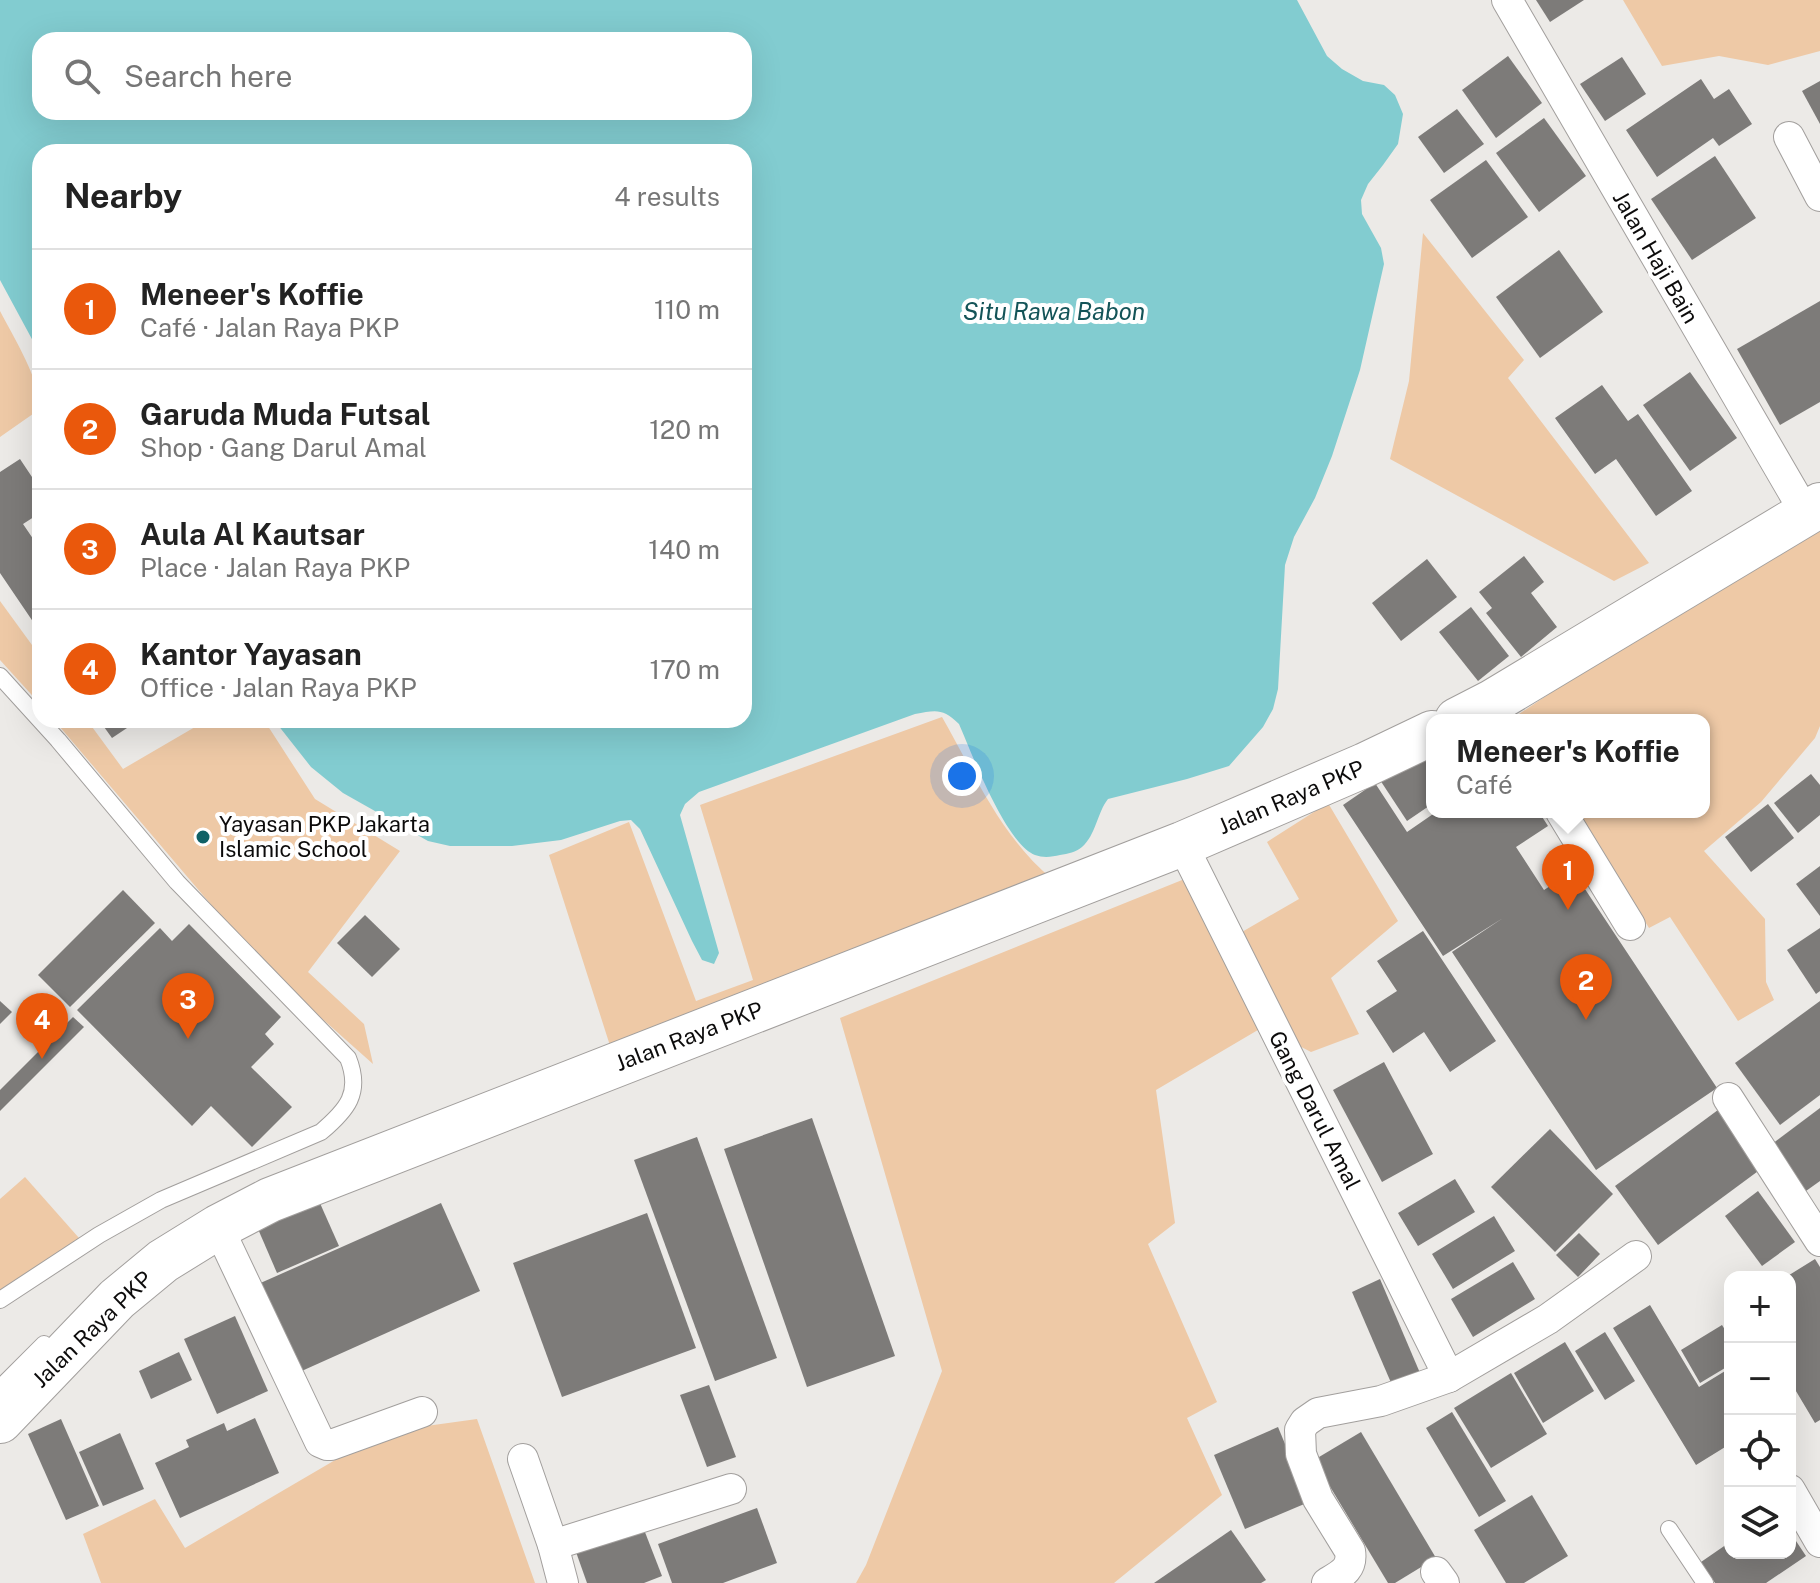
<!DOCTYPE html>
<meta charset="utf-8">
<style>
body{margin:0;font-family:"Public Sans",sans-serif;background:#f2f2f2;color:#222}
.controls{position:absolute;right:24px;bottom:24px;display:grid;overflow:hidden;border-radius:16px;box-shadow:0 8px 32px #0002}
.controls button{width:72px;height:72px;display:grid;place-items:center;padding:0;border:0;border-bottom:2px solid #e0e0e0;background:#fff;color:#222;font:40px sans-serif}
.you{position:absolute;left:962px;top:776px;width:28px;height:28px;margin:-20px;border:6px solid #fff;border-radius:50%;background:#1a73e8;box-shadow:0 0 0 12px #1a73e833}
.badge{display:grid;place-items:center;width:52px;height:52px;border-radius:50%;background:#ea580c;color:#fff;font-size:26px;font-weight:700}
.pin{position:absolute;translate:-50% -66px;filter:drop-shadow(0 2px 4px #0008)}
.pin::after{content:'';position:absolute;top:42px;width:28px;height:24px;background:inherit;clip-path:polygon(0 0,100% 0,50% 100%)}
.popup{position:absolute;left:1426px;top:714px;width:284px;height:104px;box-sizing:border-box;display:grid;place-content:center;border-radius:16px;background:#fff;filter:drop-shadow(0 2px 6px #0005);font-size:26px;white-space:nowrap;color:#767676}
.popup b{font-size:30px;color:#222}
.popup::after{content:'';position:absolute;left:50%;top:100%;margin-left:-16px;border:16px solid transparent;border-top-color:#fff}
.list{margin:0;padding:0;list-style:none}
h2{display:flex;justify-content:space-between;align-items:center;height:104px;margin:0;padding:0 32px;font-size:34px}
h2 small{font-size:26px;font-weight:400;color:#767676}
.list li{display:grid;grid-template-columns:52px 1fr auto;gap:24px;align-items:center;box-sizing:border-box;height:120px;padding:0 32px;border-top:2px solid #e0e0e0}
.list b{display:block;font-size:30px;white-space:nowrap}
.list p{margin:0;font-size:26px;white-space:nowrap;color:#767676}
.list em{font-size:26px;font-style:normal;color:#767676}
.icon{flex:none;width:44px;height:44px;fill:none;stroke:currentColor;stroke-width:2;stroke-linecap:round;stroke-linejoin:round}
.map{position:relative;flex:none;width:1820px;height:1583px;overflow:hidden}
.search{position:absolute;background:#fff;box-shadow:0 8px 32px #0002;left:32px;top:32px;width:720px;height:88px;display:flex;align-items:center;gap:20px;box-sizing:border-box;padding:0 28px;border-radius:24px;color:#767676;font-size:30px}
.panel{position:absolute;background:#fff;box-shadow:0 8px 32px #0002;left:32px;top:144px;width:720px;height:584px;border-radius:24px}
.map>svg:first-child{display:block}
.green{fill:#eec9a6}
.water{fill:#82ccd0;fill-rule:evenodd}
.building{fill:#7d7b79}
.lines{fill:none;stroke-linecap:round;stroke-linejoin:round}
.lane-casing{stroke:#a29f9d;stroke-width:18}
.street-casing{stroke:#a29f9d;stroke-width:32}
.secondary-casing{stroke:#a29f9d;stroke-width:46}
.lane{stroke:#fff;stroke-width:16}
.street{stroke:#fff;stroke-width:30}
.secondary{stroke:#fff;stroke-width:44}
.poi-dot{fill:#106166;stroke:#fff;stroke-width:3}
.labels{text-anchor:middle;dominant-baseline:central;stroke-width:8;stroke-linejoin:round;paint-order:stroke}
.street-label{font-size:22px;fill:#0c0b0b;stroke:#fff}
.poi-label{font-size:22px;fill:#0c0b0b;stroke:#fff;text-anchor:start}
.water-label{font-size:24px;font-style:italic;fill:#145458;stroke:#fff}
</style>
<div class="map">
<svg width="1820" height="1583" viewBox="0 0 1820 1583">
<rect width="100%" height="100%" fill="#eceae7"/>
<g class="green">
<path d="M1623 0H1820V51L1768 65 1719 56 1662 66Z"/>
<path d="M1423 233 1524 360 1508 378 1649 563 1614 581 1390 459 1409 381Z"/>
<path d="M0 311C14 338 40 379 40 409L0 437Z"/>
<path d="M1820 518V726L1815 738 1761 802 1704 851 1765 919 1766 982 1774 1000 1738 1021 1670 917 1649 928 1578 812H1704V720H1522L1519 714 1751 559Z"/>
<path d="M0 601 40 656V704L0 660Z"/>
<path d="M942 717C974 773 1001 837 1052 879L613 1055 549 855 629 822 696 1001 753 980 700 805Z"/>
<path d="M54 720H87L123 769 207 720H264L315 799 400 851 308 972 364 1024 373 1064 264 967Z"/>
<path d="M1328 803 1398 921 1331 978 1359 1034 1311 1052 1263 1027 1156 1090 1175 1223 1148 1244 1217 1402 1187 1418 1222 1495 1114 1583H856L866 1565 942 1371 840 1018 1192 876 1235 936 1299 899 1267 842Z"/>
<path d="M25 1177 79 1238 62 1256 0 1298V1199Z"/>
<path d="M477 1419 535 1583H101L83 1534 155 1499 185 1548 383 1432Z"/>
</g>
<path class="water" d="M0 0H1297L1327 56 1342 69 1363 81 1384 85 1395 95 1403 114 1398 144 1383 165 1368 184 1361 200 1362 214 1381 248 1384 264 1360 370 1332 456 1315 498 1294 537 1285 565 1278 689 1273 709 1263 727 1229 766 1187 779 1108 799C1097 813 1096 835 1082 847 1076 852 1068 854 1060 855 1052 857 1043 858 1035 855 1006 844 972 754 959 724 943 708 936 710 915 714L699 792 685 804 680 815 719 953 714 964 702 960 692 941 640 829 631 820 620 821 561 840 512 846H450L428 841 343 793 311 767 274 720H744V152H40V354L0 280ZM40 40H744V112H40Z"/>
<g class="building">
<path d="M1536 0H1584L1550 22Z"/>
<path d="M1508 56 1542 103 1496 138 1462 90Z"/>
<path d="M1622 57 1646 94 1605 121 1580 84Z"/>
<path d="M1701 79 1714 99 1729 89 1752 124 1719 146 1713 138 1657 177 1626 130Z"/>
<path d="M1820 81V124L1802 91Z"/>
<path d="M1457 109 1484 144 1444 173 1418 137Z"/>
<path d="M1544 118 1586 176 1539 212 1496 153Z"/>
<path d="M1715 156 1756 218 1692 260 1651 199Z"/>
<path d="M1486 160 1528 217 1472 258 1430 200Z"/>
<path d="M1559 250 1603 312 1540 358 1496 297Z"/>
<path d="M1820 301V402L1780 425 1737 349Z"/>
<path d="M1690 372 1737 438 1690 471 1643 405Z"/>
<path d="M1602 385 1628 421 1638 414 1692 491 1656 516 1616 459 1595 474 1555 418Z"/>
<path d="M20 459 40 489V513L23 524 40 549V632L0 573V472Z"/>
<path d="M1524 556 1544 582 1531 593 1557 627 1521 657 1486 613 1492 608 1479 592Z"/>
<path d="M1427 559 1457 597 1401 641 1372 603Z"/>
<path d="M1471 607 1509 656 1478 681 1439 632Z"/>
<path d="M99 720H139L112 738Z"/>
<path d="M1432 745V804L1407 821 1380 780Z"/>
<path d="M1811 774 1820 785V815L1798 833 1774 803Z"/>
<path d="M1375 783 1407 832 1436 812H1539L1548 826 1516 847 1544 890 1573 871 1717 1088 1596 1170 1452 952 1503 918 1443 956 1343 805Z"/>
<path d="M1768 804 1794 838 1751 872 1725 837Z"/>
<path d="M1820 866V916L1796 884Z"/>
<path d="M123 890 155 923 70 1007 38 975Z"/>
<path d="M365 915 400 949 372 977 337 943Z"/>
<path d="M189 924 281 1017 265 1034 274 1044 251 1067 292 1107 252 1147 211 1106 192 1126 77 1010 160 928 172 941Z"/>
<path d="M1820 928V991L1816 994 1787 950Z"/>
<path d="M1423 931 1496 1041 1450 1072 1424 1032 1393 1053 1366 1011 1397 991 1377 961Z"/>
<path d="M0 1001 12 1012 0 1024Z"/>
<path d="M1820 1001V1095L1780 1125 1735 1063Z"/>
<path d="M73 1017 84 1027 0 1111V1090Z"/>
<path d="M1384 1062 1433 1154 1382 1182 1333 1090Z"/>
<path d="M1722 1107 1765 1166 1658 1245 1615 1186Z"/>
<path d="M1820 1108V1181L1806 1191 1772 1144Z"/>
<path d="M812 1118 895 1356 807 1387 724 1149Z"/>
<path d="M1550 1129 1613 1194 1555 1252 1491 1187Z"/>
<path d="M697 1137 777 1358 715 1381 634 1160Z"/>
<path d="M1455 1179 1475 1212 1418 1246 1398 1213Z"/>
<path d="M1758 1191 1795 1242 1762 1266 1725 1216Z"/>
<path d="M319 1201 339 1246 277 1273 258 1229Z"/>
<path d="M441 1203 480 1291 295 1374 256 1285Z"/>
<path d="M647 1213 696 1348 562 1397 513 1263Z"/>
<path d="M1494 1216 1515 1251 1453 1289 1432 1254Z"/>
<path d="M1579 1233 1600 1254 1578 1277 1556 1255Z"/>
<path d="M1815 1259 1820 1267V1420L1815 1423 1790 1381V1277H1786Z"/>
<path d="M1513 1262 1535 1299 1473 1337 1451 1299Z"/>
<path d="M1380 1279 1420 1373 1392 1385 1352 1292Z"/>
<path d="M1650 1305 1699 1387 1730 1368V1444L1696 1465 1613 1328Z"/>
<path d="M235 1316 268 1391 217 1414 184 1339Z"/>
<path d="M1722 1325 1730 1338V1365L1700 1383 1681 1350Z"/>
<path d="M1605 1332 1635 1381 1605 1400 1575 1351Z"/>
<path d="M1565 1342 1594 1391 1543 1423 1514 1373Z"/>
<path d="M179 1352 192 1380 151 1399 139 1371Z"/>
<path d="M1511 1373 1547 1434 1491 1468 1454 1408Z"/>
<path d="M709 1385 736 1457 707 1467 680 1395Z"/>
<path d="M1452 1412 1506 1501 1479 1517 1426 1428Z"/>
<path d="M255 1418 279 1473 180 1518 155 1463 189 1447 186 1440 224 1423 227 1431Z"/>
<path d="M61 1419 99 1506 66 1520 28 1434Z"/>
<path d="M1278 1427 1309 1502 1245 1529 1214 1455Z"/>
<path d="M1361 1432 1436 1558 1395 1583H1388L1314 1460Z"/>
<path d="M120 1433 144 1489 103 1506 79 1452Z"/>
<path d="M1532 1495 1568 1556 1524 1583H1506L1474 1530Z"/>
<path d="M757 1508 777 1563 723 1583H672L658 1544Z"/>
<path d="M643 1527 662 1576 644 1583H587L576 1552Z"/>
<path d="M1231 1530 1266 1580 1261 1583H1154Z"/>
<path d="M1790 1532 1806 1556 1766 1583H1715L1701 1562 1730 1542V1553H1790Z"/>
</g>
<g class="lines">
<g class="lane-casing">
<g id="lane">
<path d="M0 676 58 740 177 882 348 1058C362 1093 347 1110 321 1132L161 1200 99 1235 0 1300"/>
<path d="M0 1388 44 1344"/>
<path d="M1669 1529 1705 1583"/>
</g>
</g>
<g class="street-casing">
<g id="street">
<path d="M1507 0 1806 514"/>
<path d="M1789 137 1820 196"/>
<path d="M1561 812 1630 925"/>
<path d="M1182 844 1449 1377"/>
<path d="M1728 1098 1820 1241"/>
<path d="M218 1227 320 1442 327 1445H331L422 1412"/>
<path d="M523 1459 553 1545 563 1583"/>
<path d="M1790 1490 1820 1542"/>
<path d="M553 1545 731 1489"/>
<path d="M1436 1572 1444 1583"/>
<path d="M1327 1583C1342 1574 1353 1569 1350 1551L1318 1499 1301 1454 1300 1430 1305 1422 1318 1413 1381 1401 1449 1377 1548 1319 1636 1256"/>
</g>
</g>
<g class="secondary-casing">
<g id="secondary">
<path d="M1457 720 1492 702 1820 505"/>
<path d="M0 1421 117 1299 163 1261 218 1227 270 1200 1182 844 1365 765 1432 733"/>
</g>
</g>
<use href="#lane" class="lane"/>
<use href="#street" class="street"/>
<use href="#secondary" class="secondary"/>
</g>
<circle class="poi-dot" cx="203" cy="837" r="8"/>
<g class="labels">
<g class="street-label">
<text transform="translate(1656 257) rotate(60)">Jalan Haji Bain</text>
<text transform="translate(1291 797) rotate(-23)">Jalan Raya PKP</text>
<text transform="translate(689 1036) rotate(-21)">Jalan Raya PKP</text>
<text transform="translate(1315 1110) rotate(63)">Gang Darul Amal</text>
<text transform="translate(92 1329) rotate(-44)">Jalan Raya PKP</text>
</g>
<g class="poi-label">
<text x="219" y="824">Yayasan PKP Jakarta<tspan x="219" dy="25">Islamic School</tspan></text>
</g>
<g class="water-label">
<text x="1054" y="311">Situ Rawa Babon</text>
</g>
</g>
</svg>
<div class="controls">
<button>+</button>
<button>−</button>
<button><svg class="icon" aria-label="locate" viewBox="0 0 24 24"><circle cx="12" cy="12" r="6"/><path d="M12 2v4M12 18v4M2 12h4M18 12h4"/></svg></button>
<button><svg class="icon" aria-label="layers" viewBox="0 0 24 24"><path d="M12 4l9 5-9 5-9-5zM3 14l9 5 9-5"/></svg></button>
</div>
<div class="you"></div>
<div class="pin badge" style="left:1568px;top:910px">1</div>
<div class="popup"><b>Meneer's Koffie</b>Café</div>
<div class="pin badge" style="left:1586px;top:1020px">2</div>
<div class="pin badge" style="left:188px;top:1039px">3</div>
<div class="pin badge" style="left:42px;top:1059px">4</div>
<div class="search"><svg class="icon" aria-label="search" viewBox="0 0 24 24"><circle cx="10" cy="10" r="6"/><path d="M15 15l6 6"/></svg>Search here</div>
<section class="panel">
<h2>Nearby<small>4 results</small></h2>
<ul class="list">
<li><span class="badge">1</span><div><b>Meneer's Koffie</b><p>Café · Jalan Raya PKP</p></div><em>110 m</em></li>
<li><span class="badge">2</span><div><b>Garuda Muda Futsal</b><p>Shop · Gang Darul Amal</p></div><em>120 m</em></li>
<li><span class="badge">3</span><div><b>Aula Al Kautsar</b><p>Place · Jalan Raya PKP</p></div><em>140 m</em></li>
<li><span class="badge">4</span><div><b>Kantor Yayasan</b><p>Office · Jalan Raya PKP</p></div><em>170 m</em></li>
</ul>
</section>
</div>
